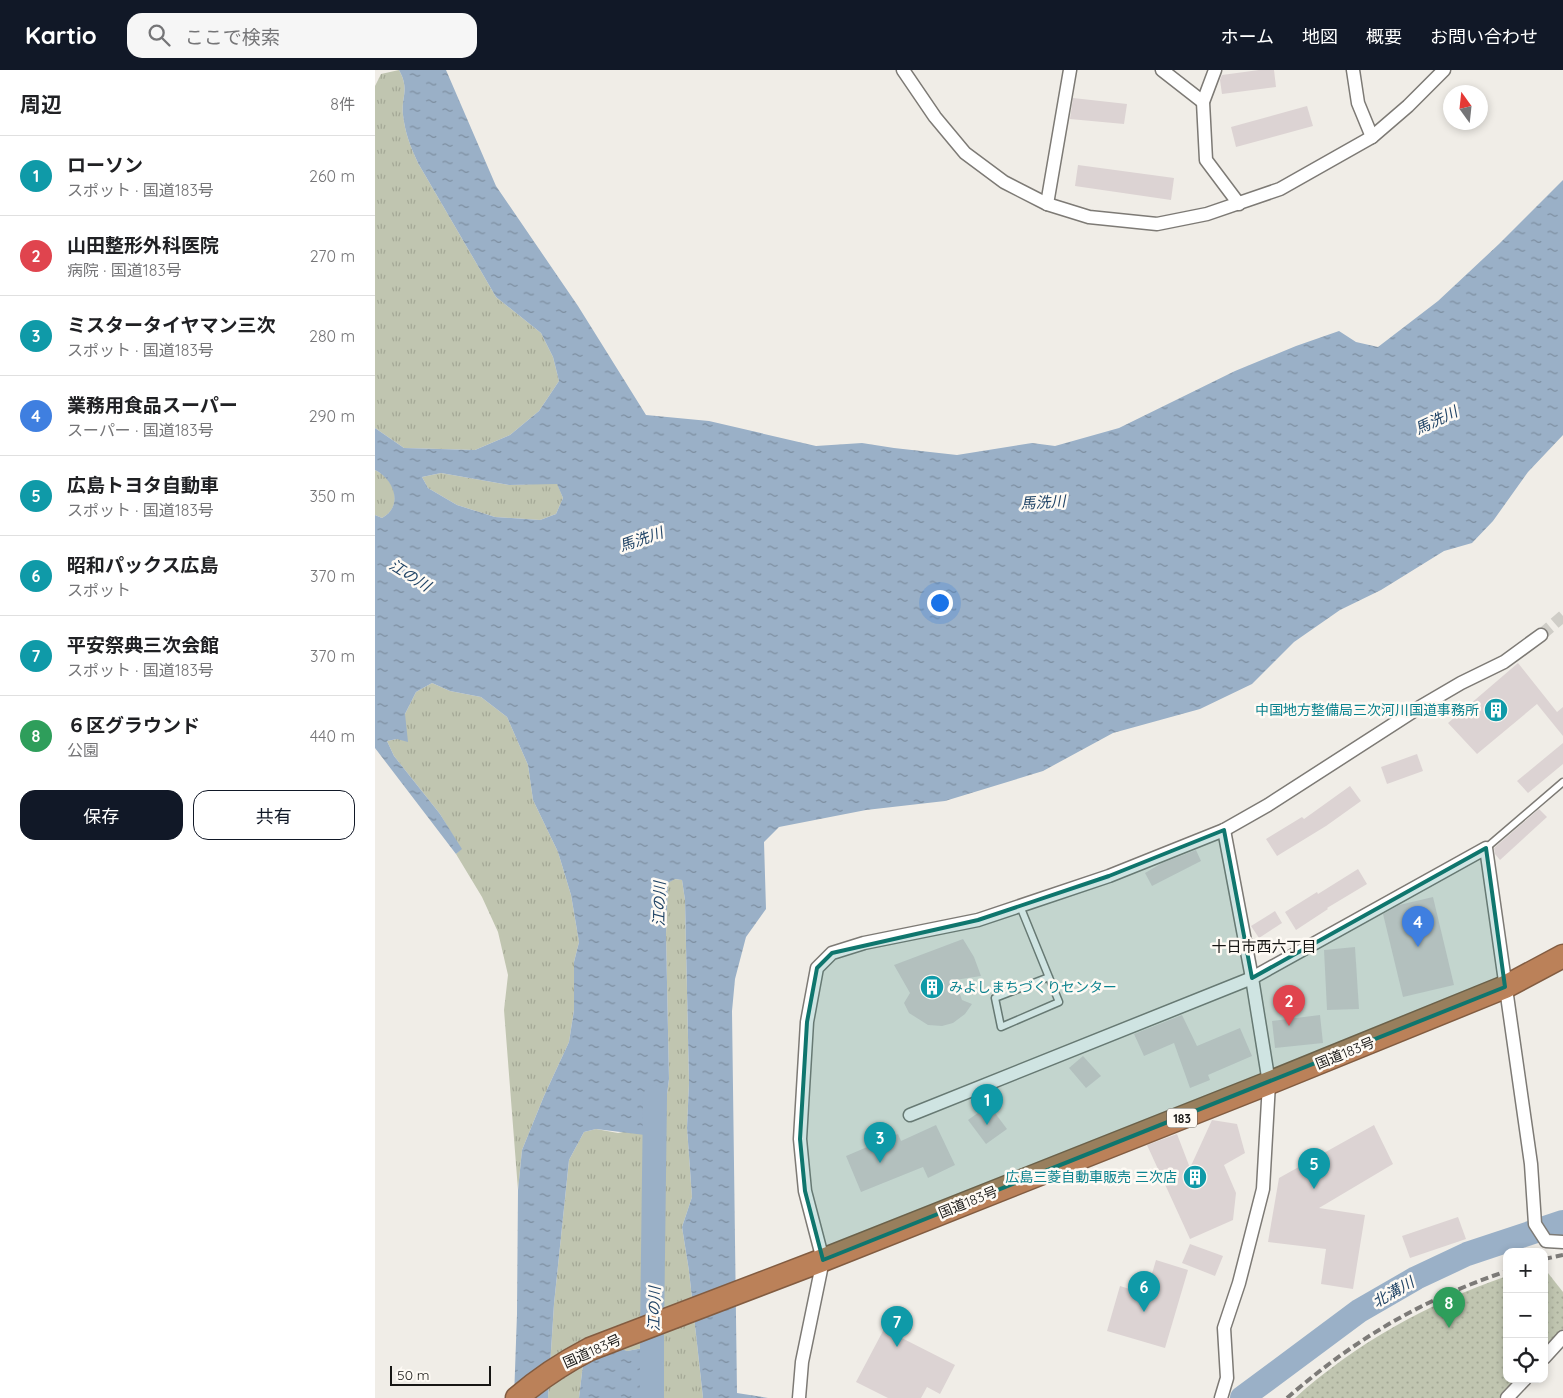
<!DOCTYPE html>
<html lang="ja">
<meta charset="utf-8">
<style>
body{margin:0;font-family:Quicksand,"Noto Sans JP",sans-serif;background:#f6f6f6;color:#202124}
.controls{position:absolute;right:15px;bottom:15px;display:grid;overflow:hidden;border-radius:10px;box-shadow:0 2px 8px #0003}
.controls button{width:45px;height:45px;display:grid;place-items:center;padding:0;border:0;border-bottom:1px solid #e0e0e0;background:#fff;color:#202124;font:25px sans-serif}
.compass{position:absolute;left:1068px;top:15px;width:45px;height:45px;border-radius:50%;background:#fff;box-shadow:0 2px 8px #0003;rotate:345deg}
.scale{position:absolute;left:15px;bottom:12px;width:101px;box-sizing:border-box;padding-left:5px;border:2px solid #171614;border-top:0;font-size:14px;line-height:18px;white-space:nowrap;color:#171614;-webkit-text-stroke:4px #fefaf4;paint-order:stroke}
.you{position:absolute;left:564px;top:532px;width:18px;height:18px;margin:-12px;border:4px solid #fff;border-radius:50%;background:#1a73e8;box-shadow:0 0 0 8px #1a73e833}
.badge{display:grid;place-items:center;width:32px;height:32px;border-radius:50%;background:#111827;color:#fff;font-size:16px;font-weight:700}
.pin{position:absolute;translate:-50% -41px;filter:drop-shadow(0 1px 2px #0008)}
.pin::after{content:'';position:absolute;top:26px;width:18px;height:15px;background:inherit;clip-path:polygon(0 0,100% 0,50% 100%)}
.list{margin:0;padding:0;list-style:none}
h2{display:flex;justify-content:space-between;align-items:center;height:65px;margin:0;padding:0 20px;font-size:21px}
h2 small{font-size:16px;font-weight:400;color:#757577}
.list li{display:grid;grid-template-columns:32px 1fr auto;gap:15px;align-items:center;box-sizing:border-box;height:80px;padding:0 20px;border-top:1px solid #e0e0e0}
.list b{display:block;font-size:19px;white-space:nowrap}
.list p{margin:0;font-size:16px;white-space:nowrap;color:#757577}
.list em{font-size:16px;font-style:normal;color:#757577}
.actions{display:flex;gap:10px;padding:15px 20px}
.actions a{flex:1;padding:11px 0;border:1px solid #111827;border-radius:15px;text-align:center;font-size:18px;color:#111827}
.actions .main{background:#111827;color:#fff}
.icon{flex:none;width:28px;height:28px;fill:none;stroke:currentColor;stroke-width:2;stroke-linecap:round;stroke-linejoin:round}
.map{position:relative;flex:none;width:1188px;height:1328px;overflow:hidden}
header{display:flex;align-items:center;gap:30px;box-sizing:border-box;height:70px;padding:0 25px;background:#111827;color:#fff}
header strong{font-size:24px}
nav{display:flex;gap:28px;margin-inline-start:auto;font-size:18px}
.search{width:350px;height:45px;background:#f6f6f6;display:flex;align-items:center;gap:12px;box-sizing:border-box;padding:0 18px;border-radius:15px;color:#757577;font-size:19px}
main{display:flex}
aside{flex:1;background:#fff}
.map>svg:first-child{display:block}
.grass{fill:url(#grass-tufts)}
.park{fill:url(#park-dots)}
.water{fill:url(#water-ripples);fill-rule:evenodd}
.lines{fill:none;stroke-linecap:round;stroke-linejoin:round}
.river{stroke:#9ab0c7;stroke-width:24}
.building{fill:#dcd3d3}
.street-tunnel{stroke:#cfcdc7;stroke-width:12;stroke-dasharray:12 6;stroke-linecap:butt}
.lane-casing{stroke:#7d7a75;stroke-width:9}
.street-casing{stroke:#7d7a75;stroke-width:15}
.highway-casing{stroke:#825c41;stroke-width:25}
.lane{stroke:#fff;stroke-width:6}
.street{stroke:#fff;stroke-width:12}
.highway{stroke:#bb8159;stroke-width:22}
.rail{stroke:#7d7b78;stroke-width:4;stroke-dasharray:8 4;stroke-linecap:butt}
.marked{fill:#0f766e;fill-opacity:0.2;stroke:#0f766e;stroke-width:4;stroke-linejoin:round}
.labels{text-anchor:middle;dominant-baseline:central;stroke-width:5;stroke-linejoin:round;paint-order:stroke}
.shield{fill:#fefaf4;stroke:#5c5a57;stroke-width:1}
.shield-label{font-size:12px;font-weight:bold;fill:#171614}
.culture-label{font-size:14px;fill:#0d838f;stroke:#fefaf4;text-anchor:end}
.street-label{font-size:14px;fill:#171614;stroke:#fefaf4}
.water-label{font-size:15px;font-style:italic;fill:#224567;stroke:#fefaf4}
.neighbourhood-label{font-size:15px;fill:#171614;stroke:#fefaf4}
</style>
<header>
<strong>Kartio</strong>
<div class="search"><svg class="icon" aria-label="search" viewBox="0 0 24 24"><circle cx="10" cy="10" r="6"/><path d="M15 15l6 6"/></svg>ここで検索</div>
<nav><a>ホーム</a><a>地図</a><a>概要</a><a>お問い合わせ</a></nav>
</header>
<main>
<aside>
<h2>周辺<small>8件</small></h2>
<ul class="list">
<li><span class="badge" style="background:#0f9aa8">1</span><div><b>ローソン</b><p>スポット · 国道183号</p></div><em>260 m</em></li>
<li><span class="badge" style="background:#e0444e">2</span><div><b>山田整形外科医院</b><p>病院 · 国道183号</p></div><em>270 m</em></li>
<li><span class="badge" style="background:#0f9aa8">3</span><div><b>ミスタータイヤマン三次</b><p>スポット · 国道183号</p></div><em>280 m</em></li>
<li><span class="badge" style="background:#3f7fe0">4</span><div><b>業務用食品スーパー</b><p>スーパー · 国道183号</p></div><em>290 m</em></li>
<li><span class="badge" style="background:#0f9aa8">5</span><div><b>広島トヨタ自動車</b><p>スポット · 国道183号</p></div><em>350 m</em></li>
<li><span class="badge" style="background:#0f9aa8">6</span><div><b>昭和パックス広島</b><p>スポット</p></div><em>370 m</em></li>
<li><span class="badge" style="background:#0f9aa8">7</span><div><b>平安祭典三次会館</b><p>スポット · 国道183号</p></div><em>370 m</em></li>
<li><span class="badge" style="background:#2e9e5b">8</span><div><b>６区グラウンド</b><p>公園</p></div><em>440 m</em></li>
</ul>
<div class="actions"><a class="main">保存</a><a>共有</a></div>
</aside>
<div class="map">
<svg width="1188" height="1328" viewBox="0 0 1188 1328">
<defs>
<pattern id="grass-tufts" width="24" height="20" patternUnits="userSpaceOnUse" patternTransform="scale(1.25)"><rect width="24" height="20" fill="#c0c5b0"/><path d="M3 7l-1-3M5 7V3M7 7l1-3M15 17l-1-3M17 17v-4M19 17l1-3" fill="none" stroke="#a4a896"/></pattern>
<pattern id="park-dots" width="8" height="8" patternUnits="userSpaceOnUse" patternTransform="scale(1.25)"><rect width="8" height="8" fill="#c0c5b0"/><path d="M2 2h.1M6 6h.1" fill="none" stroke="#a4a896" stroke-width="1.8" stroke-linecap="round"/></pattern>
<pattern id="water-ripples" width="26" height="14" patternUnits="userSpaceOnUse" patternTransform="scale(1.25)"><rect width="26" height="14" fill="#9ab0c7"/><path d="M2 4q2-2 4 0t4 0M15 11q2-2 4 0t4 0" fill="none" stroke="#7d8ea0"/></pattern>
</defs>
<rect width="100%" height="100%" fill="#f0ede7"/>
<g class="grass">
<path d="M24 0C35 20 26 26 28 45 30 63 36 78 43 93L121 227 166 263 178 287 184 311 164 341 135 365 100 380 29 378 0 358V16L6 4Z"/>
<path d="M0 400C20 409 29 436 7 448L0 445Z"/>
<path d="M66 403 134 415 182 413 188 428 181 444 165 450 120 447 82 435 53 418 47 407Z"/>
<path d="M57 613 75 621 106 627 132 647 153 695 158 730 183 782 196 825 204 872 199 892V940L194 972 169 1026 147 1080 143 1120 129 940 133 905 123 862 107 827 81 784 86 779 65 744 19 686 12 671 22 669 30 644 41 622Z"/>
<path d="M299 809 307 810 310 830 314 1013 312 1058 317 1127 307 1157 314 1201 328 1328H284L289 1286 279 1276 252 1281 230 1274 208 1294 204 1328H173L179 1234 194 1090 209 1062 221 1059 243 1063 288 1054 294 1009 291 864 293 813Z"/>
</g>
<g class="park">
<path d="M1169 1198 1188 1222V1259L1169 1279Z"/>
<path d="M1132 1206V1309H1141L1124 1328H920C981 1273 1054 1233 1132 1206Z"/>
</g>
<g class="water">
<path d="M24 0H71L121 116 203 236 271 345 334 351 441 376 487 373 519 378 582 385 657 373 680 376 744 358 860 301 921 276 964 261 981 272 1003 277 1063 231 1124 174 1188 110V365L1153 402 1118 451 1097 473 1069 481 1006 520 965 540 919 572 877 614 825 639 738 663 668 701 570 731 491 740 404 757 389 772 391 839 371 867 360 909 357 941 362 1323 393 1328H328L314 1201 307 1157 317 1127 312 1058 314 1013 310 830 307 810 300 809 293 813 291 864 294 1009 288 1055 270 1065 221 1059 209 1062 194 1090 179 1234 173 1328H139L142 1244 143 1120 147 1080 169 1026 194 972 199 940V892L204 872 196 825 183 782 158 730 153 695 132 647 106 627 75 621 57 613 41 622 30 644 33 672 22 669 12 671 19 686 65 744 87 779 81 784 0 678V445L7 448C29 436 19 409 0 400V358L29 378 100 380 135 365 164 341 184 311 178 287 166 263 121 227 43 93C36 78 30 63 28 45 26 26 35 20 24 0ZM66 403 134 415 182 414 188 428 181 444 165 450 120 447 82 435 53 418 47 407Z"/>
<path d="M230 1273 252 1281 279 1276 289 1285 284 1328H204L208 1294Z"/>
</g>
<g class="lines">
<g class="river">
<path d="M277 1328V1263L280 1027"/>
<path d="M867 1328 984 1241 1041 1208 1092 1184 1188 1152"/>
</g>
</g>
<g class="building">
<path d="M884 0H899L901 17 847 24 845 10 847 5Z"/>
<path d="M698 28 752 34 749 54 695 49Z"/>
<path d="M932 36 938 56 861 77 856 57Z"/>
<path d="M703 95 799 108 796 130 700 116Z"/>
<path d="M1143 593 1182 642 1188 637V666L1162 634 1102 684 1073 653Z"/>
<path d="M1188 673V694L1153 723 1142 711Z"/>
<path d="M1042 684 1048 701 1012 714 1006 697Z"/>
<path d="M975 716 986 731 951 756 902 786 891 769 927 747 929 749Z"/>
<path d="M1164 739 1172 747 1125 790 1120 784 1119 778Z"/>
<path d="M821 780 826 791 777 816 770 803 787 793Z"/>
<path d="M983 799 992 814 952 838 953 839 921 860 910 842 942 822 943 824Z"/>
<path d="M1058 827 1079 915 1028 927 1008 844 1024 835Z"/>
<path d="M900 841 907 853 884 868 876 856Z"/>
<path d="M588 869 599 887 606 906 580 910 587 930 597 934 590 944 578 953 567 956 553 955 534 943 529 933 535 923 519 895Z"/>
<path d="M980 877 984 939 952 940 949 880Z"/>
<path d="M807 945 822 976 865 958 877 986 833 1005 835 1010 815 1018 799 973 769 986 759 964Z"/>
<path d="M945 945 948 973 900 978 897 951Z"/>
<path d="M708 986 726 1006 711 1018 694 998Z"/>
<path d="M614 1035 632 1059 611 1074 593 1050Z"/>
<path d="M837 1050 862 1054 870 1083 849 1095 861 1123 858 1150 815 1169 772 1075 802 1064 815 1098Z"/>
<path d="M561 1055 580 1095 553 1108 548 1097 486 1122 471 1086 523 1064 526 1071Z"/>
<path d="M999 1055 1018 1094 944 1138 990 1145 978 1219 946 1214 951 1179 893 1172 904 1108Z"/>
<path d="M1083 1147 1091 1169 1035 1188 1027 1166Z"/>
<path d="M815 1174 848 1186 840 1206 807 1193Z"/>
<path d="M781 1190 813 1200 790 1278 732 1261 745 1216 771 1224Z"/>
<path d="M509 1259 580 1295 565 1324 552 1317 546 1328H513L481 1312Z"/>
</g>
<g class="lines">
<path class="street-tunnel" d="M1166 565 1188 546"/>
<g class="lane-casing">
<g id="lane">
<path d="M1111 778 1188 712"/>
<path d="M645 836 684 932 626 957 620 928 674 907"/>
</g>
</g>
<g class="street-casing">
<g id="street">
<path d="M528 0 560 47 590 83 629 112 672 134 714 147 782 154 832 144 905 119 997 67 1033 36 1069 0"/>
<path d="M787 0 828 32"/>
<path d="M840 0 828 32 831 90 864 134"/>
<path d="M978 0 983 33 997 67"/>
<path d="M672 134 695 0"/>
<path d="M535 1045 877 908 1111 778 1156 1094 1160 1154 1171 1171 1188 1172"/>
<path d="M1169 1288 1188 1267"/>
<path d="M424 1328 427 1292 448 1190 430 1121 425 1069 432 952 442 898 457 883 489 873 603 850 734 806 849 760 893 735 1045 637 1086 613 1129 592 1166 565"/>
<path d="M846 1328 852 1308 849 1258 864 1213 888 1119 894 1013 877 908 849 760"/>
<path d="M1132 1328 1150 1309"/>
</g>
</g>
<g class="highway-casing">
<path id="highway" d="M142 1328C165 1308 188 1293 215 1279L448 1190 894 1013 1130 917 1188 886"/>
</g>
<use href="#lane" class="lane"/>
<use href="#street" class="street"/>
<use href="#highway" class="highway"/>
<g class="rail">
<path d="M1169 1189 1188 1185"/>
<path d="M912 1328C980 1269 1046 1230 1132 1201"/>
</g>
</g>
<path class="marked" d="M849 760 877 908 1111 778 1130 917 448 1190 430 1121 425 1069 432 952 442 898 457 883 603 850 734 806Z"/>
<defs>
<g id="building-disc" transform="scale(1.25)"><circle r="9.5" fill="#0f9aa8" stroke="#fefaf4"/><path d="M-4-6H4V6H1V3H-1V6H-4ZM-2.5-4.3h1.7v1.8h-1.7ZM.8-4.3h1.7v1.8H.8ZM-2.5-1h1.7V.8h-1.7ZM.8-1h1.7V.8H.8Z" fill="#fff"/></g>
</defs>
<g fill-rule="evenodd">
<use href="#building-disc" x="1121" y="640"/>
<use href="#building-disc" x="557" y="917"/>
<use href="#building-disc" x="820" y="1107"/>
</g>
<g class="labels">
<rect class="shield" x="792" y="1038.5" width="30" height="19" rx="4"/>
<g class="shield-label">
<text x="807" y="1048">183</text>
</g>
<g class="culture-label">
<text x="1104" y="640">中国地方整備局三次河川国道事務所</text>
<text x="574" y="917" text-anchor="start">みよしまちづくりセンター</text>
<text x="802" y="1107">広島三菱自動車販売 三次店</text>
</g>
<g class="street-label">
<text transform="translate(970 983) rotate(-22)">国道183号</text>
<text transform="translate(593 1132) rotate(-22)">国道183号</text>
<text transform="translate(217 1281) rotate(-24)">国道183号</text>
</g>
<g class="water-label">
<text transform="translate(1061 350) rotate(-25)">馬洗川</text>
<text transform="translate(668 432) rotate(-3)">馬洗川</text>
<text transform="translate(266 469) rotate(-19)">馬洗川</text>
<text transform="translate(35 505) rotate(32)">江の川</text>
<text transform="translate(284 834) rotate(-89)">江の川</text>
<text transform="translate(1018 1222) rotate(-30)">北溝川</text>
<text transform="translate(279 1239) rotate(-89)">江の川</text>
</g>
<g class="neighbourhood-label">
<text x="889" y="876">十日市西六丁目</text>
</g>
</g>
</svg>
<div class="controls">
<button>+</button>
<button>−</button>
<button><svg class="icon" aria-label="locate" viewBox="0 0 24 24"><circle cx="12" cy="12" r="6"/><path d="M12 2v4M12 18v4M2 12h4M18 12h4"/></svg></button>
</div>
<svg class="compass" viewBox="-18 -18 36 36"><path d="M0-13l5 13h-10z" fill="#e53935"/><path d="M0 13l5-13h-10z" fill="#757577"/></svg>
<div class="scale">50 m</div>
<div class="you"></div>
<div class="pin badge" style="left:612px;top:1055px;background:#0f9aa8">1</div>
<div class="pin badge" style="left:914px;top:956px;background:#e0444e">2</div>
<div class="pin badge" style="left:505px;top:1093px;background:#0f9aa8">3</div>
<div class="pin badge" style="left:1043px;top:877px;background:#3f7fe0">4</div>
<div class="pin badge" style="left:939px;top:1119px;background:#0f9aa8">5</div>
<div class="pin badge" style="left:769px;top:1242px;background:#0f9aa8">6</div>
<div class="pin badge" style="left:522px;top:1277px;background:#0f9aa8">7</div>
<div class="pin badge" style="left:1074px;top:1258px;background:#2e9e5b">8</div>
</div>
</main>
